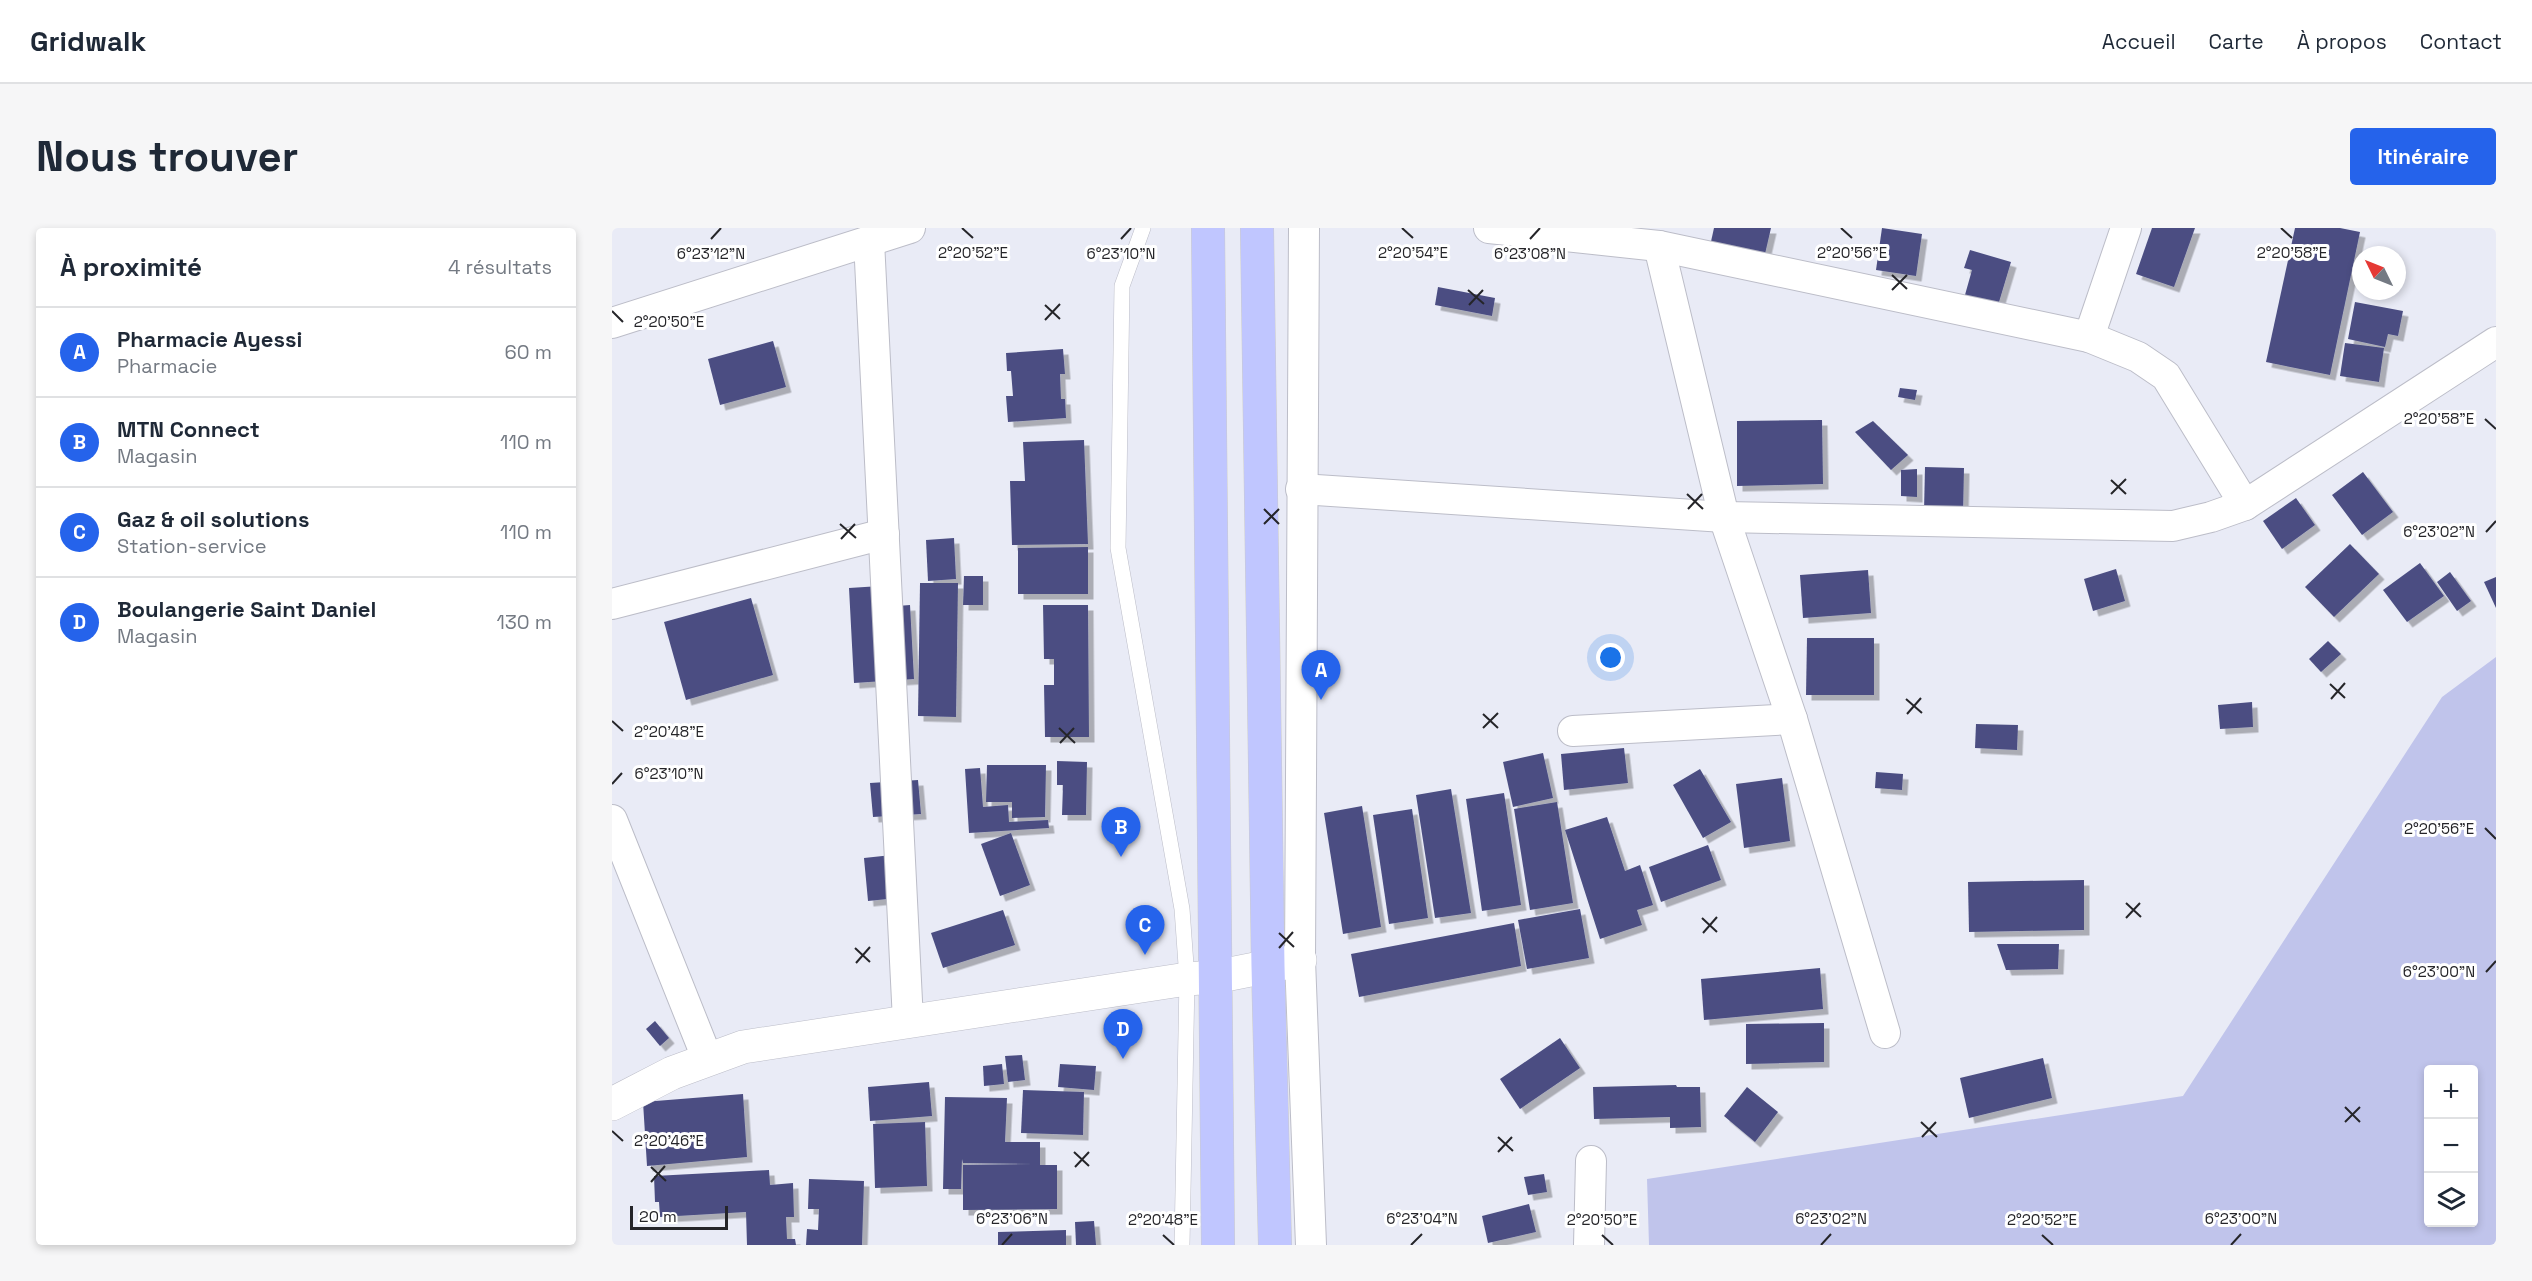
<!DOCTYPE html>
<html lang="fr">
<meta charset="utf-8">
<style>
body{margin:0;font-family:"Space Grotesk",sans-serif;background:#f6f6f7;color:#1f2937}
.controls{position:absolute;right:18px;bottom:18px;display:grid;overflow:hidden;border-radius:6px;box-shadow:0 3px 9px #0003}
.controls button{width:54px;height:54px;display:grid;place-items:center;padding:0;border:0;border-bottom:2px solid #e0e1e3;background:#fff;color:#1f2937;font:30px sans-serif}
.compass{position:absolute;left:1740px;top:18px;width:54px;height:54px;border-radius:50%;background:#fff;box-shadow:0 3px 9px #0003;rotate:313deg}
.scale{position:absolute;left:18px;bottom:15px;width:98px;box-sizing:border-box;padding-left:6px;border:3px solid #252529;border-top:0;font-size:16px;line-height:21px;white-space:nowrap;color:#252529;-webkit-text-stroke:4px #fff;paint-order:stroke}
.you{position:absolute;left:999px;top:430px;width:21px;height:21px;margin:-15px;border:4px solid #fff;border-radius:50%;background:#1a73e8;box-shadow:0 0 0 9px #1a73e833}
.badge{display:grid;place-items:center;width:39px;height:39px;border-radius:50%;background:#2563eb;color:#fff;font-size:20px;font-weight:700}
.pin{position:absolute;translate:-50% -50px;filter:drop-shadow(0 2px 3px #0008)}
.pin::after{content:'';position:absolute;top:32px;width:21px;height:18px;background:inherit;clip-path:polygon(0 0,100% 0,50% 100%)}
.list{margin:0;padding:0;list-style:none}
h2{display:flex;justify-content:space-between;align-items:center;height:78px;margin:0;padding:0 24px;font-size:26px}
h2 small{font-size:20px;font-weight:400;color:#747a83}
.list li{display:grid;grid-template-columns:39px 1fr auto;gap:18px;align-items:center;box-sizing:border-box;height:90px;padding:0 24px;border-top:2px solid #e0e1e3}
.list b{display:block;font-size:22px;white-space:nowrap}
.list p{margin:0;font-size:20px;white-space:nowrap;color:#747a83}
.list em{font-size:20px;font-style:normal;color:#747a83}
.icon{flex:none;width:33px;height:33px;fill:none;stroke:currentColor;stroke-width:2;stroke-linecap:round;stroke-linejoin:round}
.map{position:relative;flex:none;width:1884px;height:1017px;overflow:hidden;border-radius:6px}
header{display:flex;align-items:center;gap:36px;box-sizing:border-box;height:84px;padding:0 30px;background:#fff;border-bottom:2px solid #e0e1e3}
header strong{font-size:28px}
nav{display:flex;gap:33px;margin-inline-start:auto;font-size:21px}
.intro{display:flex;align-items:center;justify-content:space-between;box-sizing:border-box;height:144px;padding:0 36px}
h1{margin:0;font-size:42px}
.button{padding:15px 27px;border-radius:6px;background:#2563eb;color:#fff;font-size:21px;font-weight:700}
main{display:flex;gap:36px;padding:0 36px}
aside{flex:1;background:#fff;border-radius:6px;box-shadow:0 3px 9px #0003}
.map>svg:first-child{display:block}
.green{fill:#c0c4eb;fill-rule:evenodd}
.building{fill:#4b4e82;filter:url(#shadow)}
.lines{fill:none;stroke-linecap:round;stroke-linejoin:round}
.service-casing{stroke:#bcbdc8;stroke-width:16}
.minor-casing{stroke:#bcbdc8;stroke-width:32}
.secondary-casing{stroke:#bcbdc8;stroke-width:34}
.trunk-casing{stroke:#cbcbcc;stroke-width:34}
.service{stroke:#fff;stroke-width:15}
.minor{stroke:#fff;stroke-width:30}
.secondary{stroke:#fff;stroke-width:33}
.trunk{stroke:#c0c6ff;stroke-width:33}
.ticks{fill:none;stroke:#252529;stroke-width:2}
.ticks-label{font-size:15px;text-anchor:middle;fill:#252529;stroke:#fff;stroke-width:6;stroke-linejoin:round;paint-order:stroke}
</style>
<header>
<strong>Gridwalk</strong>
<nav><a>Accueil</a><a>Carte</a><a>À propos</a><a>Contact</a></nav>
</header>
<div class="intro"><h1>Nous trouver</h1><a class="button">Itinéraire</a></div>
<main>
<aside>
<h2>À proximité<small>4 résultats</small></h2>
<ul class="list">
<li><span class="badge">A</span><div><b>Pharmacie Ayessi</b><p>Pharmacie</p></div><em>60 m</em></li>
<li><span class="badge">B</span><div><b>MTN Connect</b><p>Magasin</p></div><em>110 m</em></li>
<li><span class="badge">C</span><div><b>Gaz &amp; oil solutions</b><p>Station-service</p></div><em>110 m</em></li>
<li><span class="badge">D</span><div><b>Boulangerie Saint Daniel</b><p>Magasin</p></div><em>130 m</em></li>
</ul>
</aside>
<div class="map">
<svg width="1884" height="1017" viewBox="0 0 1884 1017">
<defs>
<filter id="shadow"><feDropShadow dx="5.5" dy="5.5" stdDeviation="0" flood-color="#0004"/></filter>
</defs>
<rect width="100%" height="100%" fill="#e9ebf6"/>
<path class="green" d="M1884 429V1017H1037L1035 951 1571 868 1830 469ZM1816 842H1862V994H1816Z"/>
<g class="building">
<path d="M1102 0H1159L1150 39 1096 27Z"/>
<path d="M1270 0 1310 6 1304 48 1264 42Z"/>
<path d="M1540 0H1583L1562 59 1524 46Z"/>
<path d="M1683 0H1728L1748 4 1718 147 1654 134Z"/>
<path d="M1358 22 1399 34 1384 84 1351 74 1360 42 1352 40Z"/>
<path d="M826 59 883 70 880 88 823 77Z"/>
<path d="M1743 74 1791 83 1786 108 1776 106 1773 119 1736 111Z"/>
<path d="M161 113 174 159 108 177 96 131Z"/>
<path d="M1733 115 1772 120 1767 154 1728 148Z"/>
<path d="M451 121 453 146H448L449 171H453L454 190 396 194 394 168H401L399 143H395L394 125Z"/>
<path d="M1288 160 1305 162 1303 172 1286 169Z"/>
<path d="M1210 192 1211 256 1125 258V193Z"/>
<path d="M1261 193 1296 227 1279 242 1243 204Z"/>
<path d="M472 212 476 316 400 317 398 253H413L411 214Z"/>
<path d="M1313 239 1352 240 1351 285 1312 284Z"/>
<path d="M1305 241V269L1289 268V242Z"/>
<path d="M1751 244 1781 284 1750 307 1720 267Z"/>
<path d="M1684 270 1703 297 1670 321 1651 293Z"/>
<path d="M342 310 344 351 316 353 314 312Z"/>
<path d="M1738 316 1767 346 1722 389 1693 359Z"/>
<path d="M476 319V366H406V320Z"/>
<path d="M1808 335 1832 368 1795 394 1771 362Z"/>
<path d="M1504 341 1513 373 1481 383 1472 351Z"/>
<path d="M1256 342 1259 385 1191 390 1188 347Z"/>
<path d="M1838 344 1859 373 1845 383 1825 354Z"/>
<path d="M352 348H371V377H351Z"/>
<path d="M1884 349V380L1872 354Z"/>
<path d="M308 355H346L344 489 306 488Z"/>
<path d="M284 357 285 378 298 377 302 451 242 455 237 360Z"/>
<path d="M139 370 161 447 74 472 52 394Z"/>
<path d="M431 377H476L477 509H433L432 457H442V431H432Z"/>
<path d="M1195 410H1262V467H1194Z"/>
<path d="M1716 413 1729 426 1709 444 1697 431Z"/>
<path d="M1640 474 1641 499 1608 501 1606 477Z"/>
<path d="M1364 496 1406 497 1405 522 1363 520Z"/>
<path d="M1012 520 1016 555 952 562 949 526Z"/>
<path d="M931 525 941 570 901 579 891 534Z"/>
<path d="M445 533 475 534 474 587H450L451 557H445Z"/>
<path d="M375 537H434L433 589 400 590V574H374Z"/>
<path d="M368 540 371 579 396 577 397 594 436 592 437 600 357 605 353 541Z"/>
<path d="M1088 541 1119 594 1091 610 1061 557Z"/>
<path d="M1264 544 1291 546 1290 562 1263 560Z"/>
<path d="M1170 550 1178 613 1132 620 1124 556Z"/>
<path d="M306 552 309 586 261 589 258 555Z"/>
<path d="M839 561 859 685 823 690 804 567Z"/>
<path d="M892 565 909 677 870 683 854 571Z"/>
<path d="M945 574 961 675 918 682 902 581Z"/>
<path d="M750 578 769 699 731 706 712 585Z"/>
<path d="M800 581 816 690 777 696 761 587Z"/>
<path d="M995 589 1013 643 1028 637 1041 677 1025 682 1030 697 988 711 953 602Z"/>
<path d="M399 605 418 657 388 668 369 616Z"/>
<path d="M1096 617 1109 652 1049 674 1037 639Z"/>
<path d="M280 627 285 670 256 673 252 630Z"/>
<path d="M1472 652V702L1357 704 1356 654Z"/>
<path d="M968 681 977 730 915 741 906 692Z"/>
<path d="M391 682 403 717 331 740 319 705Z"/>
<path d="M902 695 909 738 747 769 739 726Z"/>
<path d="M1385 716H1447L1446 741 1394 742Z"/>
<path d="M1208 740 1211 781 1092 792 1089 751Z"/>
<path d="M43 793 57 810 48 818 34 801Z"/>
<path d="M1212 795V834L1134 836V796Z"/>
<path d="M948 810 968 840 908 881 888 851Z"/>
<path d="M410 827 413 852 396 854 393 828Z"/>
<path d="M1431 830 1440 870 1357 890 1348 850Z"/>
<path d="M390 836 392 856 372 858 371 838Z"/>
<path d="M448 836 484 838 482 862 446 859Z"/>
<path d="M317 854 320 888 258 893 256 859Z"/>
<path d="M1064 857 1065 859H1088L1089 899 1058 900V889L982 891 981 859Z"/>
<path d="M1135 859 1166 884 1143 914 1112 888Z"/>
<path d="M411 862 472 864 471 907 409 905Z"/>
<path d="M131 866 135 929 35 938 31 874Z"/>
<path d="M333 869 395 870 393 914H428V937H445V981L351 982V937L422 936 351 935 350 931 349 961H331Z"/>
<path d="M313 894 315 958 263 960 261 896Z"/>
<path d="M157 942 158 957 181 955 182 989H174L175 1011H183L184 1017H135L134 984 48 989 47 974H43L42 948Z"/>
<path d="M932 946 935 964 916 967 912 949Z"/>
<path d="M197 951 252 953 250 1017H194L195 1001 206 1002 207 981H196Z"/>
<path d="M917 976 924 1004 876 1015 870 988Z"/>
<path d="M482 993 484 1017H464L463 994Z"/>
<path d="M454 1002V1017H386V1004Z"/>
</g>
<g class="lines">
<g class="service-casing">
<path id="service" d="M531 0 510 58 506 320 570 681 575 751 570 1017"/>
</g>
<g class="minor-casing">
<g id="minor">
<path d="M692 0 688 732 699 1017"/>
<path d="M877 0 1047 18 1477 109 1526 129 1554 148 1633 277"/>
<path d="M257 13 296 793"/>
<path d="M1047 18 1112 289 1180 491 1273 805"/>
<path d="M0 95 298 0"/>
<path d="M1477 109 1514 0"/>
<path d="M689 261 1112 289 1561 298 1599 289 1633 277 1884 114"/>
<path d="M0 376 272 306"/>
<path d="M961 503 1180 491"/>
<path d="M0 592 95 830"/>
<path d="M977 1017 979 933"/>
</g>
</g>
<g class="secondary-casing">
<path id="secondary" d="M0 876 60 845 131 819 575 751 603 749 688 732"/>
</g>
<g class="trunk-casing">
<g id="trunk">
<path d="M596 0 606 1017"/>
<path d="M645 0 656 738 663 1017"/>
</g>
</g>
<use href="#service" class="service"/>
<use href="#minor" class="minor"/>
<use href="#secondary" class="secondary"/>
<use href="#trunk" class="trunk"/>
</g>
<path class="ticks" d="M350 0 361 10M790 0 801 10M1229 0 1240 10M1669 0 1680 10M99 11 109 0M509 11 519 0M918 11 928 0M1280 47 1295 61M856 62 872 76M1280 62 1295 47M433 77 448 91M857 77 871 62M0 83 11 94M433 92 448 76M1873 191 1884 201M1499 252 1514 266M1075 266 1091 281M1499 266 1514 251M652 281 667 296M1076 281 1090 266M228 296 244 310M652 296 667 281M1874 304 1884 293M229 311 243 296M1718 456 1733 470M1294 471 1310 485M1719 471 1733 455M871 486 886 500M1295 486 1309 470M0 493 11 503M447 500 463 515M871 500 886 485M448 515 462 500M0 556 10 545M1873 600 1884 611M1514 675 1529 689M1090 690 1105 704M1514 690 1528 675M667 705 682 719M1091 705 1105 689M243 720 258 734M667 720 681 704M244 735 258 719M1874 744 1884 733M1733 879 1748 894M1309 894 1325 909M1733 894 1748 879M0 903 11 913M886 909 901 923M1310 909 1324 894M462 924 477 938M886 924 900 909M39 939 54 953M463 939 477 924M39 954 53 938M551 1007 562 1017M990 1007 1001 1017M1430 1007 1441 1017M390 1017 400 1006M799 1017 810 1006M1209 1017 1219 1006M1619 1017 1629 1006"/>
<g class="ticks-label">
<text x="361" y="30">2°20'52"E</text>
<text x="801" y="30">2°20'54"E</text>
<text x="1240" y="30">2°20'56"E</text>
<text x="1680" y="30">2°20'58"E</text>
<text x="99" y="31">6°23'12"N</text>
<text x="509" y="31">6°23'10"N</text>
<text x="918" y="31">6°23'08"N</text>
<text x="57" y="99">2°20'50"E</text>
<text x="1827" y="196">2°20'58"E</text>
<text x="1827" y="309">6°23'02"N</text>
<text x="57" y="509">2°20'48"E</text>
<text x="57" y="551">6°23'10"N</text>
<text x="1827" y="606">2°20'56"E</text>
<text x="1827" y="749">6°23'00"N</text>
<text x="57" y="918">2°20'46"E</text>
<text x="400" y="996">6°23'06"N</text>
<text x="810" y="996">6°23'04"N</text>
<text x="1219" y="996">6°23'02"N</text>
<text x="1629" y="996">6°23'00"N</text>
<text x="551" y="997">2°20'48"E</text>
<text x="990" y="997">2°20'50"E</text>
<text x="1430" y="997">2°20'52"E</text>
</g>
</svg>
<div class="controls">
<button>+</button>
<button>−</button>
<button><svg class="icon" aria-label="layers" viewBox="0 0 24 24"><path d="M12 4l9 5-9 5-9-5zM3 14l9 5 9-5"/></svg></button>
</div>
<svg class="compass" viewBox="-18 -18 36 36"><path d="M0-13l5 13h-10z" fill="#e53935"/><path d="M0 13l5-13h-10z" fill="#747a83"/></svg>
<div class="scale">20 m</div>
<div class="you"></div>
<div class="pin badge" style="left:709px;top:472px">A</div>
<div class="pin badge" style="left:509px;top:629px">B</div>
<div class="pin badge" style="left:533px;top:727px">C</div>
<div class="pin badge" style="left:511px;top:831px">D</div>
</div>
</main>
